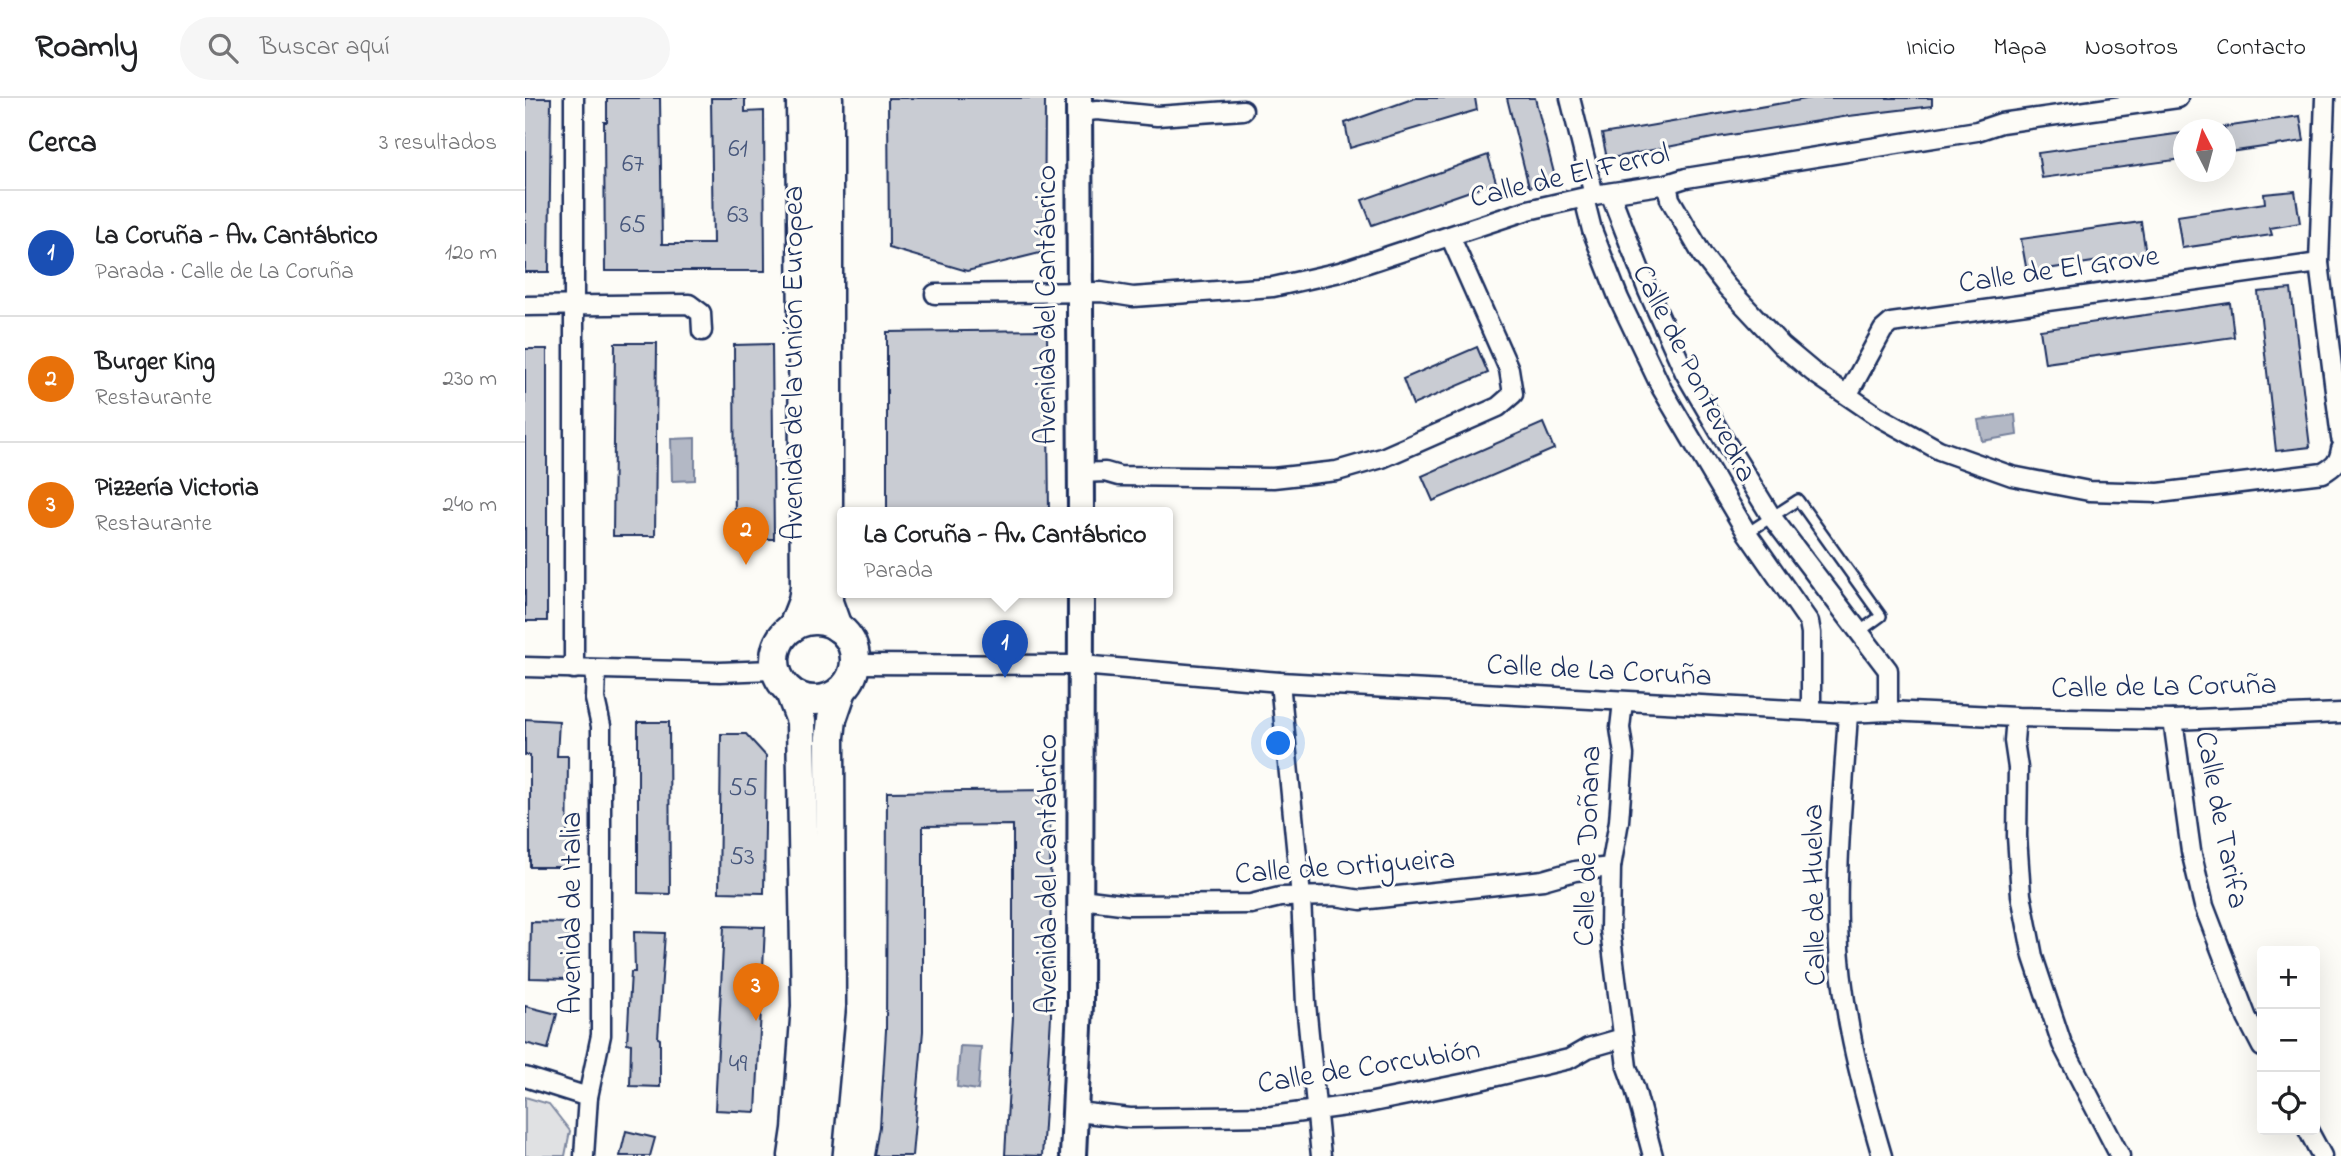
<!DOCTYPE html>
<html lang="es">
<meta charset="utf-8">
<style>
body{margin:0;font-family:"Indie Flower",sans-serif;background:#f6f6f6;color:#202124}
.controls{position:absolute;right:21px;bottom:21px;display:grid;overflow:hidden;border-radius:7px;box-shadow:0 7px 28px #0002}
.controls button{width:63px;height:63px;display:grid;place-items:center;padding:0;border:0;border-bottom:2px solid #e0e0e0;background:#fff;color:#202124;font:35px sans-serif}
.compass{position:absolute;left:1648px;top:21px;width:63px;height:63px;border-radius:50%;background:#fff;box-shadow:0 7px 28px #0002;rotate:354deg}
.you{position:absolute;left:754px;top:646px;width:24px;height:24px;margin:-18px;border:5px solid #fff;border-radius:50%;background:#1a73e8;box-shadow:0 0 0 10px #1a73e833}
.badge{display:grid;place-items:center;width:46px;height:46px;border-radius:50%;background:#111827;color:#fff;font-size:23px;font-weight:700}
.pin{position:absolute;translate:-50% -58px;filter:drop-shadow(0 2px 4px #0008)}
.pin::after{content:'';position:absolute;top:37px;width:24px;height:21px;background:inherit;clip-path:polygon(0 0,100% 0,50% 100%)}
.popup{position:absolute;left:312px;top:409px;width:336px;height:91px;box-sizing:border-box;display:grid;place-content:center;border-radius:7px;background:#fff;filter:drop-shadow(0 2px 5px #0005);font-size:23px;white-space:nowrap;color:#757577}
.popup b{font-size:26px;color:#202124}
.popup::after{content:'';position:absolute;left:50%;top:100%;margin-left:-14px;border:14px solid transparent;border-top-color:#fff}
.list{margin:0;padding:0;list-style:none}
h2{display:flex;justify-content:space-between;align-items:center;height:91px;margin:0;padding:0 28px;font-size:30px}
h2 small{font-size:23px;font-weight:400;color:#757577}
.list li{display:grid;grid-template-columns:46px 1fr auto;gap:21px;align-items:center;box-sizing:border-box;height:126px;padding:0 28px;border-top:2px solid #e0e0e0}
.list b{display:block;font-size:26px;white-space:nowrap}
.list p{margin:0;font-size:23px;white-space:nowrap;color:#757577}
.list em{font-size:23px;font-style:normal;color:#757577}
.icon{flex:none;width:38px;height:38px;fill:none;stroke:currentColor;stroke-width:2;stroke-linecap:round;stroke-linejoin:round}
.map{position:relative;flex:none;width:1816px;height:1058px;overflow:hidden}
header{display:flex;align-items:center;gap:42px;box-sizing:border-box;height:98px;padding:0 35px;background:#fff;border-bottom:2px solid #e0e0e0}
header strong{font-size:33px}
nav{display:flex;gap:38px;margin-inline-start:auto;font-size:24px}
.search{width:490px;height:63px;background:#f6f6f6;display:flex;align-items:center;gap:18px;box-sizing:border-box;padding:0 24px;border-radius:38px;color:#757577;font-size:26px}
main{display:flex}
aside{flex:1;background:#fff}
.map>svg:first-child{display:block}
.green{fill:#e0e1e3;stroke:#7e88a0;stroke-width:2}
.water{fill:#b3b8c5;stroke:#76819c;stroke-width:2}
.building{fill:#c9ccd3;stroke:#1b2f5e;stroke-width:2}
.lines{fill:none;stroke-linecap:round;stroke-linejoin:round}
.lane-casing{stroke:#1b2f5e;stroke-width:14}
.street-casing{stroke:#1b2f5e;stroke-width:23}
.secondary-casing{stroke:#1b2f5e;stroke-width:30}
.primary-casing{stroke:#1b2f5e;stroke-width:33}
.lane{stroke:#fdfcf7;stroke-width:9}
.street{stroke:#fdfcf7;stroke-width:18}
.secondary{stroke:#fdfcf7;stroke-width:24}
.primary{stroke:#fdfcf7;stroke-width:28}
.labels{text-anchor:middle;dominant-baseline:central;stroke-width:6;stroke-linejoin:round;paint-order:stroke}
.number-label{font-size:26px;fill:#46567b}
.street-label{font-size:30px;fill:#1b2f5e;stroke:#fdfcf7}
</style>
<header>
<strong>Roamly</strong>
<div class="search"><svg class="icon" aria-label="search" viewBox="0 0 24 24"><circle cx="10" cy="10" r="6"/><path d="M15 15l6 6"/></svg>Buscar aquí</div>
<nav><a>Inicio</a><a>Mapa</a><a>Nosotros</a><a>Contacto</a></nav>
</header>
<main>
<aside>
<h2>Cerca<small>3 resultados</small></h2>
<ul class="list">
<li><span class="badge" style="background:#1a4fb4">1</span><div><b>La Coruña - Av. Cantábrico</b><p>Parada · Calle de La Coruña</p></div><em>120 m</em></li>
<li><span class="badge" style="background:#e8710a">2</span><div><b>Burger King</b><p>Restaurante</p></div><em>230 m</em></li>
<li><span class="badge" style="background:#e8710a">3</span><div><b>Pizzería Victoria</b><p>Restaurante</p></div><em>240 m</em></li>
</ul>
</aside>
<div class="map">
<svg width="1816" height="1058" viewBox="0 0 1816 1058">
<rect width="100%" height="100%" fill="#fdfcf7"/>
<filter id="ink" filterUnits="userSpaceOnUse"><feTurbulence type="fractalNoise" baseFrequency=".0143" numOctaves="2"/><feDisplacementMap in="SourceGraphic" scale="14" xChannelSelector="R" yChannelSelector="G"/><feConvolveMatrix kernelMatrix="1 2 1 2 8 2 1 2 1" color-interpolation-filters="sRGB"/></filter>
<g filter="url(#ink)">
<path class="green" d="M0 999 24 1006 45 1033 40 1058H0Z"/>
<g class="water">
<path d="M1490 317 1492 337 1457 343 1453 322Z"/>
<path d="M170 340V382L147 383 146 341Z"/>
<path d="M435 948 456 949 453 992 432 989Z"/>
</g>
<g class="building">
<path d="M0 0H26L24 174H0Z"/>
<path d="M82 0H135L137 146H188L186 0H220V14L239 13 240 173H80L79 24H82Z"/>
<path d="M363 0H520L519 154 442 173 364 150Z"/>
<path d="M890 0H950L952 12 825 50 820 25Z"/>
<path d="M982 0H1010L1031 83 1004 89Z"/>
<path d="M1287 0H1407V8L1324 18 1193 39 1082 61 1077 36Z"/>
<path d="M1775 18 1779 43 1704 54 1699 29Z"/>
<path d="M1658 35V61L1517 80 1513 55Z"/>
<path d="M963 57 971 84 847 127 837 102Z"/>
<path d="M1770 93 1775 125 1745 130 1747 137 1657 150 1652 118 1740 105 1739 96Z"/>
<path d="M1616 124 1621 156 1502 174 1496 141Z"/>
<path d="M1766 191 1785 349 1751 353 1733 194Z"/>
<path d="M1705 205 1709 239 1520 265 1515 232Z"/>
<path d="M522 232 524 414H362V234Z"/>
<path d="M90 245H132L130 438H88Z"/>
<path d="M247 246 249 441H210L209 247Z"/>
<path d="M952 249 963 275 888 307 878 281Z"/>
<rect x="0" y="251" width="22" height="272"/>
<path d="M1018 325 1029 351 908 403 897 378Z"/>
<path d="M0 621 34 623 32 658H43L42 769H5V657H0Z"/>
<path d="M113 624H144L145 796 113 795Z"/>
<path d="M196 636H221L241 658 239 795 194 794Z"/>
<path d="M525 692 526 919 517 1058 480 1057 488 919V727L398 728V933L387 1058H350L355 1029 361 932 362 694Z"/>
<path d="M6 824 43 825 42 881 5 880Z"/>
<path d="M199 828 240 829 231 1014 190 1012Z"/>
<path d="M109 834 140 835 133 940 135 941V989L105 988 106 946 102 945 106 874H110Z"/>
<path d="M0 908 32 916 23 951 0 945Z"/>
<path d="M101 1033 130 1040 125 1058H95Z"/>
</g>
<g class="lines">
<g class="lane-casing">
<path id="lane" d="M1222 435 1273 402 1356 518 1334 534"/>
</g>
<g class="street-casing">
<g id="street">
<path d="M49 0V571"/>
<path d="M1045 0 1069 97"/>
<path d="M1800 0 1794 165 1816 340"/>
<path d="M554 14 572 12 632 18 718 12"/>
<path d="M1142 86 1145 101 1178 158 1202 189 1257 248 1288 274 1351 317 1414 352 1487 378 1564 393 1634 395 1798 375C1810 368 1814 364 1816 351"/>
<path d="M1085 95 1123 193 1160 275 1198 340 1246 418 1363 572V613"/>
<path d="M1059 100 1067 132 1094 201 1137 291 1222 435 1284 524 1286 535V613"/>
<path d="M410 196 576 194 608 199 748 189 815 174 1003 112 1069 97 1142 86 1161 80 1452 33 1476 25 1653 0"/>
<path d="M0 208 164 206 176 215 177 233"/>
<path d="M1323 296 1358 232 1366 225 1794 165"/>
<path d="M555 375 580 374 594 378 748 380 812 373 857 360 973 309 988 296 984 271 925 138"/>
<path d="M330 566 556 567 755 584 1323 615 1363 613 1491 619 1648 622 1816 615"/>
<path d="M0 569 195 574 250 572"/>
<path d="M755 584 776 799 781 906 796 1058"/>
<path d="M1098 604 1095 630 1099 657 1094 723 1086 769 1085 832 1102 969 1110 991 1128 1058"/>
<path d="M1323 615C1319 686 1311 757 1313 828 1315 907 1335 983 1357 1058"/>
<path d="M1491 619 1489 643 1493 670 1492 738 1496 797 1508 859 1537 946 1595 1058"/>
<path d="M1648 622 1666 753 1679 808 1722 920 1737 949"/>
<path d="M556 801 604 807 726 806 755 799 810 798 836 802 1018 782 1050 773 1086 769"/>
<path d="M0 979 63 999"/>
<path d="M552 1014 605 1020 747 1018 843 1005 951 983 1044 961 1063 950 1098 940"/>
<path d="M1783 1032 1797 1058"/>
<path d="M59 1058 63 999 76 937V628L70 601 71 572"/>
</g>
</g>
<g class="secondary-casing">
<g id="secondary">
<path d="M554 0 556 414"/>
<path d="M548 1058 555 907 556 494"/>
</g>
</g>
<g class="primary-casing">
<g id="primary">
<path d="M303 0V504L312 529"/>
<circle cx="290" cy="562" r="40"/>
<path d="M268 529 278 503 280 489 276 0"/>
<path d="M265 594 276 623 281 908 272 1031 268 1058"/>
<path d="M292 1058 306 908 305 639 307 621 317 592"/>
</g>
</g>
<use href="#lane" class="lane"/>
<use href="#street" class="street"/>
<use href="#secondary" class="secondary"/>
<use href="#primary" class="primary"/>
</g>
</g>
<g class="labels">
<g class="number-label">
<text x="213" y="52">61</text>
<text x="108" y="67">67</text>
<text x="213" y="118">63</text>
<text x="108" y="128">65</text>
<text x="218" y="691">55</text>
<text x="217" y="760">53</text>
<text x="213" y="967">49</text>
</g>
<g class="street-label">
<text transform="translate(1045 79) rotate(-13)">Calle de El Ferrol</text>
<text transform="translate(1534 173) rotate(-8)">Calle de El Grove</text>
<text transform="translate(523 207) rotate(-90)">Avenida del Cantábrico</text>
<text transform="translate(270 265) rotate(-90)">Avenida de la Unión Europea</text>
<text transform="translate(1168 276) rotate(63)">Calle de Pontevedra</text>
<text transform="translate(1074 574) rotate(3)">Calle de La Coruña</text>
<text transform="translate(1639 590) rotate(-1)">Calle de La Coruña</text>
<text transform="translate(1695 722) rotate(79)">Calle de Tarifa</text>
<text transform="translate(1064 748) rotate(-88)">Calle de Doñana</text>
<text transform="translate(820 770) rotate(-4)">Calle de Ortigueira</text>
<text transform="translate(524 776) rotate(-90)">Avenida del Cantábrico</text>
<text transform="translate(1291 797) rotate(-91)">Calle de Huelva</text>
<text transform="translate(48 815) rotate(-90)">Avenida de Italia</text>
<text transform="translate(844 970) rotate(-9)">Calle de Corcubión</text>
</g>
</g>
</svg>
<div class="controls">
<button>+</button>
<button>−</button>
<button><svg class="icon" aria-label="locate" viewBox="0 0 24 24"><circle cx="12" cy="12" r="6"/><path d="M12 2v4M12 18v4M2 12h4M18 12h4"/></svg></button>
</div>
<svg class="compass" viewBox="-18 -18 36 36"><path d="M0-13l5 13h-10z" fill="#e53935"/><path d="M0 13l5-13h-10z" fill="#757577"/></svg>
<div class="you"></div>
<div class="pin badge" style="left:480px;top:580px;background:#1a4fb4">1</div>
<div class="popup"><b>La Coruña - Av. Cantábrico</b>Parada</div>
<div class="pin badge" style="left:221px;top:467px;background:#e8710a">2</div>
<div class="pin badge" style="left:231px;top:923px;background:#e8710a">3</div>
</div>
</main>
